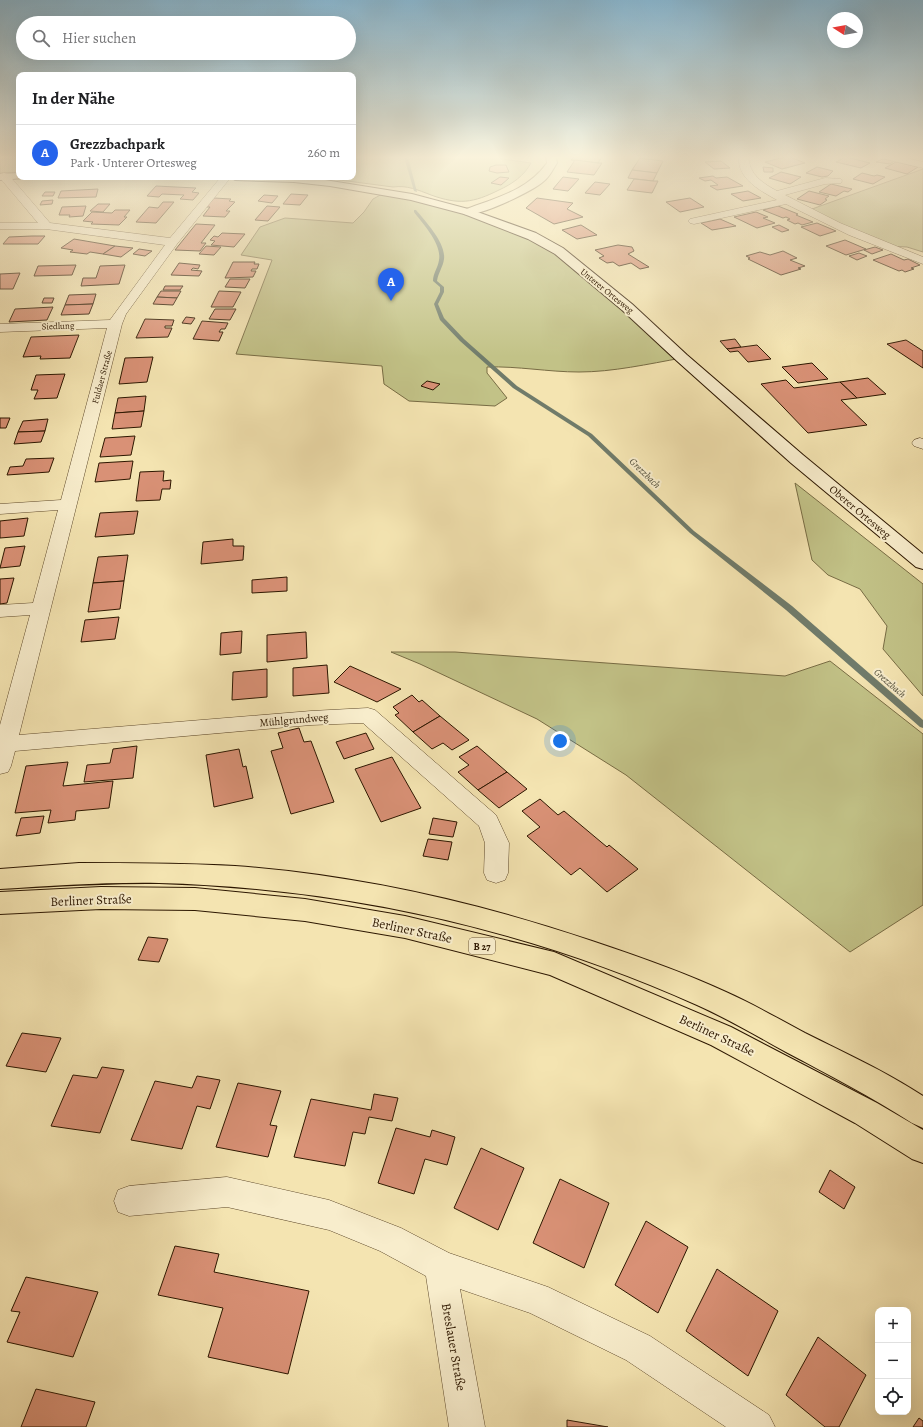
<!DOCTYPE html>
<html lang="de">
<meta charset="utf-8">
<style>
body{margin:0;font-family:Alegreya,serif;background:#f6f6f6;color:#202124}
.controls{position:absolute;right:12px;bottom:12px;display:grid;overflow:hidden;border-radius:8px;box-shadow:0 4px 16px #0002}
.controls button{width:36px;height:36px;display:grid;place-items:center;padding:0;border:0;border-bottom:1px solid #e0e0e0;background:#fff;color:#202124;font:20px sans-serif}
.compass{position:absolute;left:827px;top:12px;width:36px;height:36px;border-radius:50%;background:#fff;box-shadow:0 4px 16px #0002;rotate:281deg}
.you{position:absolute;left:560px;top:741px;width:14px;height:14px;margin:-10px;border:3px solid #fff;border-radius:50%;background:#1a73e8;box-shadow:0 0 0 6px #1a73e833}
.badge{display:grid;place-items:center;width:26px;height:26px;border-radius:50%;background:#2563eb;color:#fff;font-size:13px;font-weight:700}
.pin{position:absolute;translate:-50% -33px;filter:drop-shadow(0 1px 2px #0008)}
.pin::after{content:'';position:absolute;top:21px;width:14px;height:12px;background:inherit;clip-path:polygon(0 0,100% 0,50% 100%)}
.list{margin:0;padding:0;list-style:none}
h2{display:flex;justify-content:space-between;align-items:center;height:52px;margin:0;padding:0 16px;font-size:17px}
h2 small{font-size:13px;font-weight:400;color:#757577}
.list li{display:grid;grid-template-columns:26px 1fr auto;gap:12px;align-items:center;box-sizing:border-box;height:56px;padding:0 16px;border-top:1px solid #e0e0e0}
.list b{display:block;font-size:15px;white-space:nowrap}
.list p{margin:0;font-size:13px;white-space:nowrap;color:#757577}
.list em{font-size:13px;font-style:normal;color:#757577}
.icon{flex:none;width:22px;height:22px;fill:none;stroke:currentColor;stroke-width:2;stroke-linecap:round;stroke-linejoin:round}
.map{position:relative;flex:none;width:923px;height:1427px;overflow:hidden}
.search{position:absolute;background:#fff;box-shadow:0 4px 16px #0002;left:16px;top:16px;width:340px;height:44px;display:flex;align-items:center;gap:10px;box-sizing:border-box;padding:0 14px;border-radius:22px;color:#757577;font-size:15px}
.panel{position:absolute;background:#fff;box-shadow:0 4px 16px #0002;left:16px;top:72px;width:340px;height:108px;border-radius:8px}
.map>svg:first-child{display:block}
.green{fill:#c2c287;stroke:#786c44}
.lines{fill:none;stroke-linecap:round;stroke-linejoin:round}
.stream{fill:#707b6a;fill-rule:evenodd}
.building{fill:#d99176;stroke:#2d1700}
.minor-casing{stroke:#5f4a2c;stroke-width:1}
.tertiary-casing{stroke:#5f4a2c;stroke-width:2}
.secondary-casing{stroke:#2d1700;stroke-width:2}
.trunk-casing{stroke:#2d1700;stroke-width:2}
.minor{fill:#f8edcc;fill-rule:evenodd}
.tertiary{fill:#f8edcc;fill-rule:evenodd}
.secondary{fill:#f8edcc;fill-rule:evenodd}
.trunk{fill:#f4e4b1;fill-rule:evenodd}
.labels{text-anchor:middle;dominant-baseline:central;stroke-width:4;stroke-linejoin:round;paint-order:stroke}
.far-street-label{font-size:9px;fill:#2d1700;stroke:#f8edcc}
.far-water-label{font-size:10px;font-style:italic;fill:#54513e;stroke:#f8edcc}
.shield{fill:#f8edcc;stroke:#6a573d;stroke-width:1}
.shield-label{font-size:10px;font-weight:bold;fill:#2d1700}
.street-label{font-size:11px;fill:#2d1700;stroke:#f8edcc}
.near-street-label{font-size:13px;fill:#2d1700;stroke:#f8edcc}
</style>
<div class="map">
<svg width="923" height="1427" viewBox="0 0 923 1427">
<rect width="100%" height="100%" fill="#f4e4b1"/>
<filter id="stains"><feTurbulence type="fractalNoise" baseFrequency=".005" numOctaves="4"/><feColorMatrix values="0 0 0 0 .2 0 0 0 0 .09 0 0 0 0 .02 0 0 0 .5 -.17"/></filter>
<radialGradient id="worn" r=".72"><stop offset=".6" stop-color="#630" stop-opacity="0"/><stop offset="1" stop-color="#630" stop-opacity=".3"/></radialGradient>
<g class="green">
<path d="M0 157H19V172L0 173Z"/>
<path d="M353 157H499L502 159 531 163C524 176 512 184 499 190 473 203 459 205 431 195 418 190 407 185 393 187L332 179 333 177H353Z"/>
<path d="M923 169V252L907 247 884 246 798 208 812 209Z"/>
<path d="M386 192 442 204 559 251 682 358C648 364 613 372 579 372 548 372 518 366 487 367V373L507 398 495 406 409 401 384 384 382 366 236 354 272 260 241 255 260 227 285 218 353 223 364 212 373 199Z"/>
<path d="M795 483 923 584V696L883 649 887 626 860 589 828 575 812 560Z"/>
<path d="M391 652H455L785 676 830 661 923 734V905L850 952 626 775 537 719 420 664Z"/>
</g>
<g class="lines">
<g class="stream">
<path d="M404 157H408L417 192 414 191Z"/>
<path d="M414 210H416C426 222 446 243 444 259 443 267 438 273 437 281L444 287V292L438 304 444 318 464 339 517 386 592 434 694 531 792 606 923 720V728L920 727 786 610 690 533 588 436 513 388 460 341 440 320 434 304 440 292V287L433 281C433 273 438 268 439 260 442 244 423 224 414 212Z"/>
</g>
</g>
<g class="building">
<path d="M574 157H602L598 163 571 160Z"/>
<path d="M785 157H790L805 163 782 169 765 162Z"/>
<path d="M846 157 870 163 861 168 836 162Z"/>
<path d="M640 158 663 161 657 173 632 170Z"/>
<path d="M883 159 894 161 890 164 876 162Z"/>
<path d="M575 160 598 163H602L594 175 567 172Z"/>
<path d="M721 161 730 168 714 169 705 162Z"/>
<path d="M896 162 918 167 907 174 885 168Z"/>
<path d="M496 165H506L509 172 497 173 489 171 490 167Z"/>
<path d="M763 167 773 168V172H764Z"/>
<path d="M817 167 833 171 828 176 822 177 806 173Z"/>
<path d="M632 170 657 173 653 181 628 178Z"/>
<path d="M781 172 801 177 790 184 769 178Z"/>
<path d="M862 173 874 176 877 175 885 177 873 184 853 179Z"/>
<path d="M713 176 716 178 727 177 743 186 717 190 710 186 718 185 711 180 705 181 699 178Z"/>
<path d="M500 177 509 178 501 185 491 183Z"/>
<path d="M563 177 579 179 568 191 553 189Z"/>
<path d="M634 179 653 181H658L652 193 627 190Z"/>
<path d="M595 182 610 184 600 195 585 193Z"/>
<path d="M831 184 852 189 848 192 844 191 836 196 819 192Z"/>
<path d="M156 186 196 188 192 192 199 193 193 200 180 199 184 195 162 194 159 197 147 196Z"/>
<path d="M98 189 96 197 58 198 61 191Z"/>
<path d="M748 191 761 198 743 201 731 194Z"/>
<path d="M809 191 829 196 825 199 827 200 820 205 797 199Z"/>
<path d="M45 192H55L53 196H42Z"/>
<path d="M291 194 308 195 300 205 283 204Z"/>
<path d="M264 195 278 196 272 203 258 201Z"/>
<path d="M214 198 231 199 229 201 235 202 226 211H230L225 217 203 216 210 207H206Z"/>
<path d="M537 198 573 203 567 209 583 217 554 224 526 208Z"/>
<path d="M690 198 704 207 680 212 666 202Z"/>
<path d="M53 200 52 204 40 205 42 201Z"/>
<path d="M163 202H174L156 223 136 222 149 207 158 208Z"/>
<path d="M98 204H110L103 212 90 211Z"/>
<path d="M86 206 83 216 69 217 70 215H59L62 207Z"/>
<path d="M267 206 280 207 268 221 255 220Z"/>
<path d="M778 206 798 214 796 215 813 222 802 225 798 223 795 224 787 220 790 219 786 217 783 218 763 210Z"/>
<path d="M115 210H130L124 217H127L119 225 91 224 93 222 83 221 92 212 112 213Z"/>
<path d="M756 212 768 217 763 218 775 223 757 228 734 217Z"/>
<path d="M720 219 736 226 712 230 701 223Z"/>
<path d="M817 223 836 231 820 236 801 227Z"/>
<path d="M196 224 215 225 201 243H206L200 251 175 250Z"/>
<path d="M581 225 597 235 577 239 562 230Z"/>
<path d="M779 225 789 230 782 232 772 227Z"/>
<path d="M222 233 245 234 234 247 211 245 215 241 210 240 214 236 218 237Z"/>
<path d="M32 236H45L38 244H3L9 237Z"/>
<path d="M74 239 115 246 103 254 90 252 87 254 70 252 73 250 61 248Z"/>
<path d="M845 240 866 249 846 255 826 246Z"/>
<path d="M618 245 632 247 634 251 628 254 649 267 640 269 631 263 619 266 613 262 607 263 599 258 604 256 595 250Z"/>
<path d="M115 246 133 248 121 257 103 254Z"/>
<path d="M206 246 221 247 214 255 199 254Z"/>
<path d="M875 247 883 250 872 254 864 250Z"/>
<path d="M139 249 152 251 145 256 133 254Z"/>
<path d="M783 251 797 258 790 260 805 266 798 268 801 269 781 275 748 259 750 258 746 256 760 252 770 255Z"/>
<path d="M859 253 867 256 857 260 849 256Z"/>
<path d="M891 254 904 260 908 259 920 265 911 268 914 269 905 272 902 270 899 271 873 260Z"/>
<path d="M233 262H255L254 264H259L257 269H252L251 271H256L253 277 225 278Z"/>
<path d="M179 263 200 265 198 269 193 268 191 270 202 271 199 276 171 275Z"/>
<path d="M76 265 72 275 34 276 38 266Z"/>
<path d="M125 265 119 284 81 286 83 278H96L100 266Z"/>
<path d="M20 273 13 289H0V274Z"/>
<path d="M230 279H250L245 288 225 287Z"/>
<path d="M165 286H183L180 290H163Z"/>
<path d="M161 291H181L177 298 157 297Z"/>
<path d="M219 291 241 292 233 307H211Z"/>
<path d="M96 294 93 304 65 305 69 295Z"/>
<path d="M157 297 177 298 173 305 153 304Z"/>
<path d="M44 298H54L52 303H42Z"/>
<path d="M93 304 89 314 61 315 65 305Z"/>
<path d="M53 307 47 320 9 322 15 309Z"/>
<path d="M215 309H236L230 320 209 319Z"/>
<path d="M186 317 195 318 191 324 182 323Z"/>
<path d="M145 319 174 320 172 326H165V328H172L168 337 136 338Z"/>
<path d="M202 321 228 323 225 329H221L219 332H223L219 341 193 339Z"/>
<path d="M79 335 70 358 40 359 41 356 23 357 31 337Z"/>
<path d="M735 339 741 347 727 349 720 341Z"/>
<path d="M906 340 923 351V368L887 344Z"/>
<path d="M757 345 771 359 748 362 738 351 730 352 727 349Z"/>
<path d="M153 357 147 382 119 384 125 358Z"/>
<path d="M812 363 828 379 798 383 782 367Z"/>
<path d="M65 374 57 398 34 399 38 390H31L36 375Z"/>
<path d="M868 378 886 394 857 398 840 382Z"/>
<path d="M786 380 794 388 840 382 857 398 841 400 867 425 808 433 761 384Z"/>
<path d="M427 381 440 384 433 390 421 386Z"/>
<path d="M146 396 144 411 115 413 118 398Z"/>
<path d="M144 411 141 427 112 429 115 413Z"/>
<path d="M0 418H10L6 428H0Z"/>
<path d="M48 419 45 431 18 432 23 421Z"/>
<path d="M45 431 41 442 14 444 18 432Z"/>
<path d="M135 436 131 455 100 457 105 438Z"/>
<path d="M54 458 49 472 7 475 10 467 23 466 26 459Z"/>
<path d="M133 461 130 479 95 482 99 463Z"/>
<path d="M164 471 163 481 171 480 170 489H162L160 500 136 501 140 472Z"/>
<path d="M138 511 134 534 95 537 100 513Z"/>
<path d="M28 518 24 536 0 538V521Z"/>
<path d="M233 539V546H244L243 560 201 564 203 542Z"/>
<path d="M25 546 20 566 0 568 5 548Z"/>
<path d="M128 555 124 581 93 583 98 557Z"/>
<path d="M287 577V591L252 593V580Z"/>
<path d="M14 578 7 603 0 604V579Z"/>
<path d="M124 581 120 609 88 612 93 583Z"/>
<path d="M119 617 115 639 81 642 85 620Z"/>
<path d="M242 631 241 653 220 655 221 633Z"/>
<path d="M306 632 307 658 267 662V635Z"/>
<path d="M327 665 329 693 293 696V668Z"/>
<path d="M350 666 401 689 377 702 334 682Z"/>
<path d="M267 669V697L232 700 233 672Z"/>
<path d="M412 695 419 702 422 700 440 716 413 732 395 715 399 713 393 707Z"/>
<path d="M440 716 469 740 452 750 443 743 432 749 413 732Z"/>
<path d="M299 728 304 742 311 741 334 802 291 814 271 751 283 748 278 733Z"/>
<path d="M366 733 374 749 344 759 336 742Z"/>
<path d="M137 746 133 778 84 782 87 765 110 763 113 749Z"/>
<path d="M477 746 507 772 478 790 458 772 469 765 459 757Z"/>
<path d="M239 749 243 767 246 766 253 798 214 807 206 755Z"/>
<path d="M392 757 421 808 381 822 355 769Z"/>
<path d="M68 762 63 786 113 781 109 808 76 811 75 820 48 823 51 810 15 813 26 766Z"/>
<path d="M507 772 527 789 499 808 478 790Z"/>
<path d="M540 799 558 815 564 811 607 847 609 845 638 869 607 892 580 868 571 875 527 836 540 827 522 811Z"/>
<path d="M44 816 40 833 16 836 21 818Z"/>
<path d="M433 818 457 822 453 837 429 834Z"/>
<path d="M428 839 452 842 448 860 423 856Z"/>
<path d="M148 937 168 939 159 962 138 960Z"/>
<path d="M22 1033 61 1038 46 1072 6 1066Z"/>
<path d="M102 1067 124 1070 100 1133 51 1126 73 1075 97 1078Z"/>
<path d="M197 1076 220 1080 210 1109 197 1106 182 1149 131 1140 155 1081 192 1088Z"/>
<path d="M238 1083 281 1091 270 1125 277 1126 268 1157 216 1147Z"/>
<path d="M374 1094 398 1098 392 1121 369 1117 365 1134 353 1132 345 1166 294 1157 311 1099 371 1110Z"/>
<path d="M396 1128 430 1137 432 1130 455 1137 447 1165 425 1159 414 1194 378 1183Z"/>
<path d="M481 1148 524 1168 498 1230 454 1208Z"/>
<path d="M830 1170 855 1187 844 1209 819 1192Z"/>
<path d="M560 1179 609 1203 584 1268 533 1243Z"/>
<path d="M646 1221 688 1247 658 1313 615 1285Z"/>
<path d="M175 1246 219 1254 214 1272 309 1291 288 1374 208 1357 223 1308 158 1295Z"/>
<path d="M717 1269 778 1311 748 1376 686 1331Z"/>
<path d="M26 1277 98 1292 73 1357 7 1342 20 1312 11 1311Z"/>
<path d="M818 1337 866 1375 839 1427H825L786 1395Z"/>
<path d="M36 1389 95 1402 86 1427H21Z"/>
<path d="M919 1418 923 1421V1427H913Z"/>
<path d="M567 1420 608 1427H567Z"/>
</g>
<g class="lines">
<g class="minor-casing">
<g id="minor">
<path d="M739 157H749C748 174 764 184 777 191L825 178 841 179 842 181 841 183 825 184 785 195 840 223 923 257V264L849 235 786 204 694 224 690 223 688 221 690 219 777 200C761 191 737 179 739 157Z"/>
<path d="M885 157H902L923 162V168L886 159Z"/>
<path d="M4 173 8 174 50 223 170 238 221 177H231L177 244 126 314 122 324 19 735 311 711 368 708 375 710 496 815 509 843 508 873 505 880 496 883 487 880 484 873 485 843 479 826 363 723 311 725 15 751 11 766 8 772 0 774V725L30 615 0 617V605L33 603 58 510 0 514V504L61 500 107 328 0 332V324L110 320 165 245 46 229H0V223H38L0 178V174Z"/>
<path d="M920 438 923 439V449L914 446 912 443 914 440Z"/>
<path d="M227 1177 329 1200 401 1228 449 1253 548 1287 650 1336 769 1415 775 1427H726L626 1360 530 1313 460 1289 485 1427H449L426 1276 380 1251 329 1230 227 1207 129 1216 118 1212 114 1201 118 1190 129 1186Z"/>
</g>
</g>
<g class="tertiary-casing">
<path id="tertiary" d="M546 157H556L557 163C553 169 550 176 544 181 533 191 478 218 464 214L462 212 464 210C495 198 527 191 547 163Z"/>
</g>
<g class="secondary-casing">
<g id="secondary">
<path d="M19 173V177H24L23 178 0 180V174Z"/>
<path d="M230 177H306L412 194 472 210 536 233 563 248 632 304 687 355 803 455 923 554V569L916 567 791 463 677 361 622 310 555 254 528 239 464 214 411 200 330 186 294 182 235 180Z"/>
</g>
</g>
<g class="trunk-casing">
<g id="trunk">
<path d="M79 863C131 863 183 863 235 866 357 875 477 902 592 941 637 956 683 972 726 992 753 1004 779 1019 805 1033 845 1053 885 1071 923 1096V1128L912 1123C872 1097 829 1075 786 1052 757 1036 728 1019 697 1005 528 929 344 888 159 883 106 882 53 886 0 889V869Z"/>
<path d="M101 887 195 888 305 899 405 916 554 952 731 1027 877 1103 923 1130V1163L912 1159 855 1123 711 1045 550 975 405 938 305 921 195 910 101 909 0 914V892Z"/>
</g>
</g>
<use href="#minor" class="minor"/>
<use href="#tertiary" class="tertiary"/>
<use href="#secondary" class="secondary"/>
<use href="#trunk" class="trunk"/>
</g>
<linearGradient id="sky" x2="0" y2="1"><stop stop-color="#89b8d2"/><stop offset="0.44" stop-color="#faf3dc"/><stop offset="1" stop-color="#faf3dc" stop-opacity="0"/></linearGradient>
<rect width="923" height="357" fill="url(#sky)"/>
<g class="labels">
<g class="far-street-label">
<text transform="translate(607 291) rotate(39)">Unterer Ortesweg</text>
<text transform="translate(58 326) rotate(-2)">Siedlung</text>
<text transform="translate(102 377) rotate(-75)">Fuldaer Straße</text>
</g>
<g class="far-water-label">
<text transform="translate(645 473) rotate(44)">Grezzbach</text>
<text transform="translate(890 683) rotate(41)">Grezzbach</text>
</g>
<rect class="shield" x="469" y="938" width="26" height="16" rx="3"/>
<g class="shield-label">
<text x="482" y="946">B 27</text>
</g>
<g class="street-label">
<text transform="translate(860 512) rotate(40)">Oberer Ortesweg</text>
<text transform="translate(294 720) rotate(-5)">Mühlgrundweg</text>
</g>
<g class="near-street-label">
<text transform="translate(91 900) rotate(-2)">Berliner Straße</text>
<text transform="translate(412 930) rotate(12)">Berliner Straße</text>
<text transform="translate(717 1035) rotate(25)">Berliner Straße</text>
<text transform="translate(454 1347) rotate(80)">Breslauer Straße</text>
</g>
</g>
<rect width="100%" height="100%" filter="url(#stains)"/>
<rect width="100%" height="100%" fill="url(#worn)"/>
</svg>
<div class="controls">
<button>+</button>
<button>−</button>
<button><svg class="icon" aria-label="locate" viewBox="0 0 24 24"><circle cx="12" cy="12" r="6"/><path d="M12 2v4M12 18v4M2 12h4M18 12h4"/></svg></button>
</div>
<svg class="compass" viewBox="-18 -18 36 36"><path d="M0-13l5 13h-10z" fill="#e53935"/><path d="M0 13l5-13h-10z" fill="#757577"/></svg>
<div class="you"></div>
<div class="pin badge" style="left:391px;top:301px">A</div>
<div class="search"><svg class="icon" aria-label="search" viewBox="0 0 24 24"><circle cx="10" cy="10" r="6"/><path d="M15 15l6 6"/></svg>Hier suchen</div>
<section class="panel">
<h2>In der Nähe<small></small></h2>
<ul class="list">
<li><span class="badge">A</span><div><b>Grezzbachpark</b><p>Park · Unterer Ortesweg</p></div><em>260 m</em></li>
</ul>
</section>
</div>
